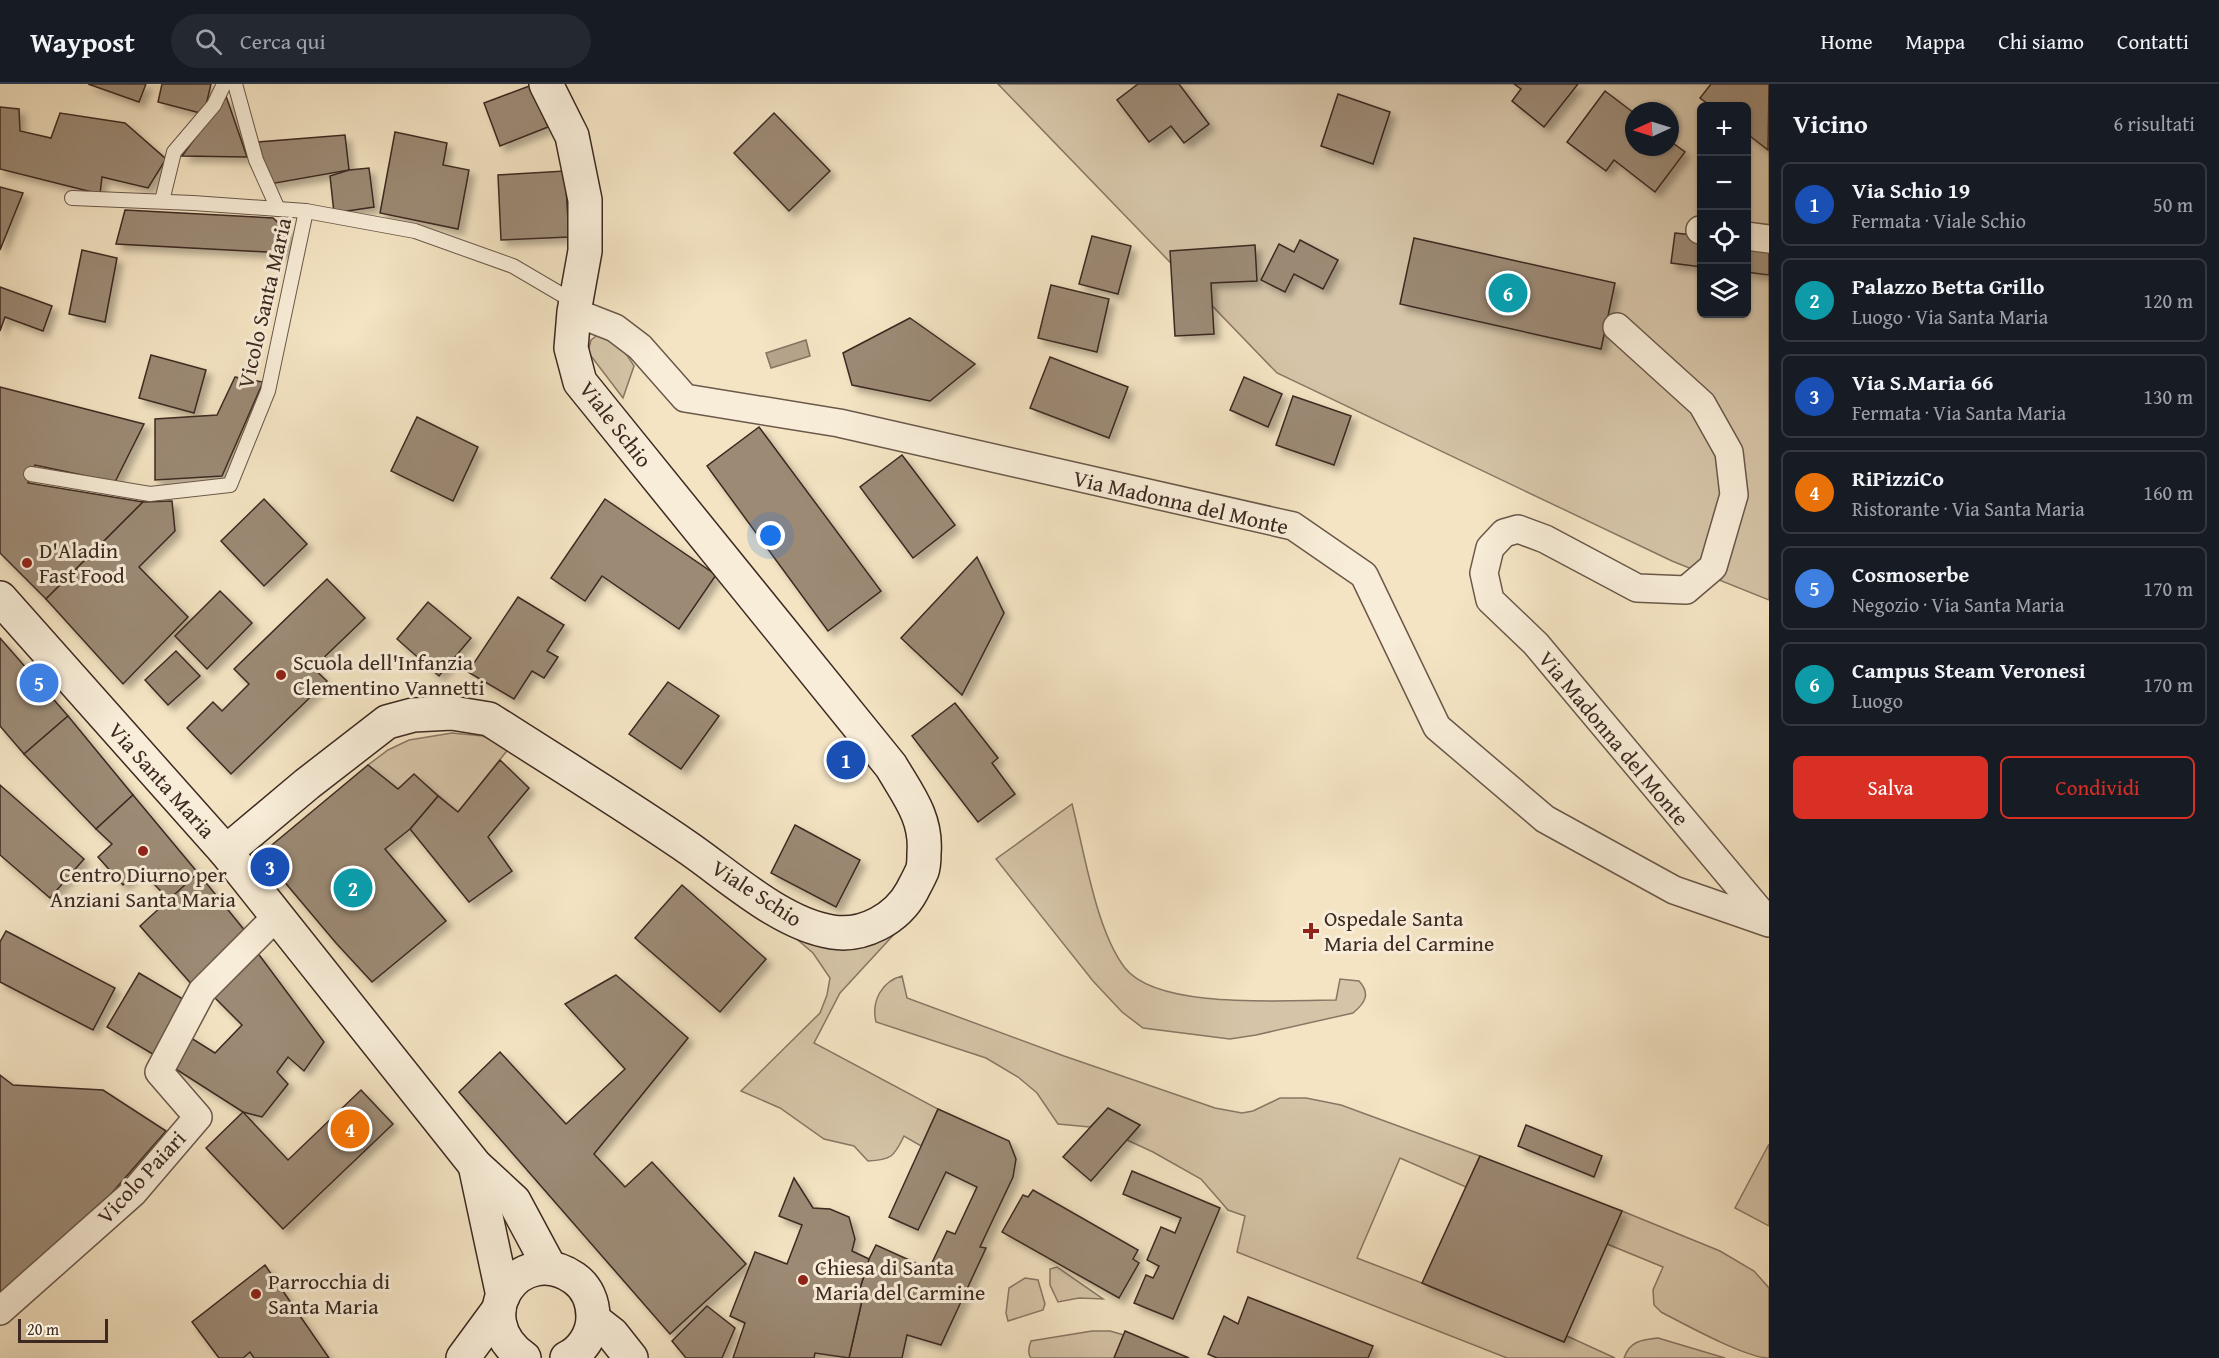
<!DOCTYPE html>
<html lang="it">
<meta charset="utf-8">
<style>
body{margin:0;font-family:"Gentium Book Plus",serif;background:#242831;color:#f1f3f6}
.controls{position:absolute;right:18px;top:18px;display:grid;overflow:hidden;border-radius:9px;box-shadow:0 2px 4px #0004}
.controls button{width:54px;height:54px;display:grid;place-items:center;padding:0;border:0;border-bottom:2px solid #363941;background:#171b24;color:#f1f3f6;font:30px sans-serif}
.compass{position:absolute;left:1625px;top:18px;width:54px;height:54px;border-radius:50%;background:#171b24;box-shadow:0 2px 4px #0004;rotate:266deg}
.scale{position:absolute;left:18px;bottom:15px;width:90px;box-sizing:border-box;padding-left:6px;border:3px solid #3d2921;border-top:0;font-size:16px;line-height:21px;white-space:nowrap;color:#3d2921;-webkit-text-stroke:4px #f8edd8;paint-order:stroke}
.you{position:absolute;left:771px;top:452px;width:21px;height:21px;margin:-15px;border:4px solid #fff;border-radius:50%;background:#1a73e8;box-shadow:0 0 0 9px #1a73e833}
.badge{display:grid;place-items:center;width:39px;height:39px;border-radius:50%;background:#d93025;color:#fff;font-size:20px;font-weight:700}
.pin{position:absolute;translate:-50% -50%;border:3px solid #fff;box-shadow:0 2px 6px #0006}
.list{margin:0;padding:0;list-style:none}
h2{display:flex;justify-content:space-between;align-items:center;height:78px;margin:0;padding:0 24px;font-size:26px}
h2 small{font-size:20px;font-weight:400;color:#9ea1a6}
.list li{display:grid;grid-template-columns:39px 1fr auto;gap:18px;align-items:center;box-sizing:border-box;height:84px;margin:0 12px 12px;padding:0 12px;border:2px solid #363941;border-radius:9px}
.list b{display:block;font-size:22px;white-space:nowrap}
.list p{margin:0;font-size:20px;white-space:nowrap;color:#9ea1a6}
.list em{font-size:20px;font-style:normal;color:#9ea1a6}
.actions{display:flex;gap:12px;padding:18px 24px}
.actions a{flex:1;padding:14px 0;border:2px solid #d93025;border-radius:9px;text-align:center;font-size:21px;color:#d93025}
.actions .main{background:#d93025;color:#fff}
.icon{flex:none;width:33px;height:33px;fill:none;stroke:currentColor;stroke-width:2;stroke-linecap:round;stroke-linejoin:round}
.map{position:relative;flex:none;width:1769px;height:1274px;overflow:hidden}
header{display:flex;align-items:center;gap:36px;box-sizing:border-box;height:84px;padding:0 30px;background:#171b24;border-bottom:2px solid #363941}
header strong{font-size:28px}
nav{display:flex;gap:33px;margin-inline-start:auto;font-size:21px}
.search{width:420px;height:54px;background:#242831;display:flex;align-items:center;gap:15px;box-sizing:border-box;padding:0 21px;border-radius:33px;color:#9ea1a6;font-size:22px}
main{display:flex}
aside{flex:1;background:#171b24}
.map>svg:first-child{display:block}
.green{fill:#d5c4a7;stroke:#897664;stroke-width:1.5;fill-rule:evenodd}
.water{fill:#b6a48c;stroke:#867361;stroke-width:1.5}
.building{fill:#9c8a75;stroke:#3d2921;stroke-width:1.5;filter:url(#shadow)}
.lines{fill:none;stroke-linecap:round;stroke-linejoin:round}
.lane-casing{stroke:#6b584a;stroke-width:16}
.street-casing{stroke:#6b584a;stroke-width:30}
.secondary-casing{stroke:#3d2921;stroke-width:36}
.lane{stroke:#f8edd8;stroke-width:14}
.street{stroke:#f8edd8;stroke-width:27}
.secondary{stroke:#f8edd8;stroke-width:33}
.poi-dot{fill:#8f2418;stroke:#f8edd8;stroke-width:2}
.labels{text-anchor:middle;dominant-baseline:central;stroke-width:6;stroke-linejoin:round;paint-order:stroke}
.street-label{font-size:22px;fill:#3d2921;stroke:#f8edd8}
.poi-label{font-size:22px;fill:#3d2921;stroke:#f8edd8;text-anchor:start}
</style>
<header>
<strong>Waypost</strong>
<div class="search"><svg class="icon" aria-label="search" viewBox="0 0 24 24"><circle cx="10" cy="10" r="6"/><path d="M15 15l6 6"/></svg>Cerca qui</div>
<nav><a>Home</a><a>Mappa</a><a>Chi siamo</a><a>Contatti</a></nav>
</header>
<main>
<div class="map">
<svg width="1769" height="1274" viewBox="0 0 1769 1274">
<defs>
<filter id="shadow"><feDropShadow dx="5.5" dy="5.5" stdDeviation="3" flood-color="#0004"/></filter>
</defs>
<rect width="100%" height="100%" fill="#f4e4c3"/>
<filter id="stains"><feTurbulence type="fractalNoise" baseFrequency=".00333" numOctaves="4"/><feColorMatrix values="0 0 0 0 .2 0 0 0 0 .09 0 0 0 0 .02 0 0 0 .5 -.17"/></filter>
<radialGradient id="worn" r=".72"><stop offset=".6" stop-color="#630" stop-opacity="0"/><stop offset="1" stop-color="#630" stop-opacity=".3"/></radialGradient>
<g class="green">
<path d="M998 0H1769V516L1672 477 1277 289ZM1702 22H1746V230H1702ZM1634 27H1670V63H1634Z"/>
<path d="M599 250C618 254 624 267 634 282L623 314 588 268 591 256Z"/>
<path d="M452 649 483 652 510 663 458 728 414 691 398 705 368 681 388 666 409 656Z"/>
<path d="M1072 720C1084 766 1096 847 1125 884 1158 926 1285 916 1336 916L1340 895 1359 897C1371 910 1365 919 1353 929L1256 951 1230 955 1143 944 1122 928 1093 897 996 775Z"/>
<path d="M910 833 840 909 814 959 938 1025 921 1062 904 1052C894 1073 891 1076 868 1077L854 1062 824 1055 780 1024 741 1007 820 929 827 911 830 894 813 869 792 851Z"/>
<path d="M902 892 907 914 1064 972 1215 1024 1242 1029 1253 1027 1280 1014H1306L1341 1021 1480 1072 1466 1103 1400 1074 1357 1174 1422 1199 1564 1258 1567 1252 1615 1274H1507L1237 1168 1245 1132 1228 1126 1201 1095 1153 1068 1127 1056 1140 1041 1108 1025 1090 1043 1058 1040 1037 1009 1018 993 986 974 876 938C871 917 882 897 902 892Z"/>
<path d="M1769 1060V1142L1735 1124Z"/>
<path d="M1622 1127 1720 1167 1754 1187 1769 1204V1274C1746 1274 1684 1240 1661 1228L1654 1221 1653 1206 1663 1183 1607 1160Z"/>
<path d="M1057 1183 1103 1215 1079 1214 1058 1218 1050 1201V1185Z"/>
<path d="M1025 1194 1038 1196 1045 1220 1043 1226 1008 1237 1006 1229 1009 1204Z"/>
<path d="M1092 1247H1110L1124 1251 1114 1274H1031C1027 1269 1029 1262 1031 1257Z"/>
<path d="M1658 1254 1725 1274H1624C1630 1257 1641 1256 1658 1254Z"/>
</g>
<path class="water" d="M806 256 810 272 771 284 766 269Z"/>
<g class="building">
<path d="M88 0H146L139 18Z"/>
<path d="M162 0H211L204 30 158 18Z"/>
<path d="M1138 0H1179L1209 40 1184 59 1171 42 1149 58 1117 16Z"/>
<path d="M1514 0H1578L1544 43 1512 17 1521 5Z"/>
<path d="M1711 0H1769L1768 66 1746 49V22H1711L1700 14Z"/>
<path d="M532 1 548 43 500 62 484 19Z"/>
<path d="M1605 7 1634 29V63H1670V57L1685 68 1655 108 1614 76 1606 87 1567 58Z"/>
<path d="M1338 10 1390 28 1373 80 1321 62Z"/>
<path d="M226 12 247 73 182 72Z"/>
<path d="M0 23 19 25 20 47 51 54 60 29 125 39 166 75 148 104 102 93 100 110 0 85Z"/>
<path d="M774 29 830 87 789 127 734 69Z"/>
<path d="M395 48 447 59 443 81 469 86 458 145 380 129Z"/>
<path d="M345 51 349 86 270 100 258 58Z"/>
<path d="M369 84 374 123 334 129 330 92 349 86Z"/>
<path d="M565 87 569 153 501 156 498 91Z"/>
<path d="M0 103 23 109 0 166Z"/>
<path d="M125 126 273 134 289 149 285 169 116 160Z"/>
<path d="M1675 149 1702 152V183L1671 179Z"/>
<path d="M1092 152 1131 162 1118 210 1079 200Z"/>
<path d="M1414 154 1615 199 1601 265 1400 220Z"/>
<path d="M1300 156 1338 176 1323 205 1294 190 1285 208 1261 196 1279 160 1294 168Z"/>
<path d="M1746 158 1769 160V191L1746 188Z"/>
<path d="M1255 161 1257 197 1211 199 1214 250 1175 252 1170 167Z"/>
<path d="M82 166 117 174 105 238 69 230Z"/>
<path d="M1051 201 1109 215 1097 268 1038 254Z"/>
<path d="M0 203 52 222 43 247 5 233 0 247Z"/>
<path d="M910 234 975 280 930 317 852 301 843 269Z"/>
<path d="M151 271 206 286 194 329 139 314Z"/>
<path d="M1050 273 1128 303 1109 354 1030 324Z"/>
<path d="M235 293 263 298 222 392 155 396V335L217 331Z"/>
<path d="M1244 293 1282 310 1268 343 1230 326Z"/>
<path d="M0 303 144 340 115 398 35 381 28 399 143 418 46 515 0 469Z"/>
<path d="M1293 312 1351 332 1334 381 1276 361Z"/>
<path d="M417 333 478 363 453 417 391 387Z"/>
<path d="M759 343 881 507 828 547 707 382Z"/>
<path d="M902 371 955 441 913 474 860 403Z"/>
<path d="M264 415 307 460 264 502 221 457Z"/>
<path d="M605 415 716 491 679 545 602 492 585 517 551 494Z"/>
<path d="M172 417 175 447 139 483 188 533 123 600 46 515 143 418Z"/>
<path d="M977 473 1004 529 962 611 901 554Z"/>
<path d="M327 495 365 534 313 584 327 597 231 690 187 644 213 618 222 627 249 600 234 585Z"/>
<path d="M220 507 252 539 207 585 175 552Z"/>
<path d="M518 513 564 541 547 567 558 573 544 594 532 587 514 615 468 588Z"/>
<path d="M428 518 471 554 439 592 397 555Z"/>
<path d="M0 554 68 632 24 670 0 642Z"/>
<path d="M176 567 200 592 168 621 145 596Z"/>
<path d="M668 598 719 632 681 685 629 650Z"/>
<path d="M955 619 998 674 992 679 1015 710 978 738 912 652Z"/>
<path d="M68 632 133 711 96 745 24 670Z"/>
<path d="M500 676 529 704 488 753 512 787 469 818 410 745 438 712 458 728Z"/>
<path d="M368 681 398 705 414 690 438 712 410 745 385 765 446 837 372 898 336 859 261 770Z"/>
<path d="M0 701 84 775 50 814 0 771Z"/>
<path d="M133 711 198 789 169 816 140 785 123 801 98 773 112 760 96 745Z"/>
<path d="M795 741 860 776 836 823 771 789Z"/>
<path d="M198 789 250 853 194 903 140 842Z"/>
<path d="M682 801 766 875 720 928 635 854Z"/>
<path d="M6 847 115 904 93 946 0 898V858Z"/>
<path d="M257 868 324 958 304 987 288 973 277 988 288 1000 262 1033 243 1028 171 982 188 952 215 969 242 941 214 913Z"/>
<path d="M139 889 188 918 156 972 107 943Z"/>
<path d="M616 891 688 954 594 1070 625 1103 652 1078 746 1180 670 1250 459 1008 500 968 566 1040 625 985 565 920Z"/>
<path d="M0 991 13 1001 103 1006 166 1047 83 1142 0 1216Z"/>
<path d="M361 1006 393 1040 283 1145 206 1064 243 1028 288 1076Z"/>
<path d="M1108 1024 1140 1041 1091 1097 1063 1073Z"/>
<path d="M938 1025 1009 1057 1016 1075 1013 1093 980 1163 986 1164 941 1261 907 1251 902 1274H849L863 1212 858 1211 869 1175 876 1161 929 1185 947 1147 955 1150 977 1103 946 1088 918 1146 889 1133Z"/>
<path d="M1526 1041 1602 1072 1594 1093 1518 1062Z"/>
<path d="M1480 1072 1622 1127 1564 1258 1422 1199Z"/>
<path d="M1132 1087 1220 1124 1173 1235 1134 1219 1146 1191 1153 1194 1159 1182 1147 1176 1161 1143 1175 1149 1181 1134 1123 1110Z"/>
<path d="M794 1094 813 1124 830 1125 849 1133 855 1155 852 1167 869 1175 858 1211 863 1212 849 1274 815 1269 814 1274H733L745 1239 730 1232 755 1168 787 1180 802 1141 779 1132Z"/>
<path d="M1033 1106 1138 1166 1133 1175 1139 1179 1119 1214 1002 1148 1023 1111 1028 1113Z"/>
<path d="M265 1181 329 1274H254L250 1268 243 1274H219L192 1238Z"/>
<path d="M1248 1213 1373 1262 1368 1274H1217L1208 1270 1224 1232 1238 1240Z"/>
<path d="M707 1222 735 1244 722 1274H686L672 1257Z"/>
<path d="M1125 1247 1189 1274H1114Z"/>
</g>
<g class="lines">
<g class="lane-casing">
<g id="lane">
<path d="M235 0 256 76 278 125"/>
<path d="M72 114 193 119 306 127 415 147 513 182 576 219"/>
<path d="M162 117 174 68 214 21 224 0"/>
<path d="M31 390 150 410 230 401 268 307 306 127"/>
</g>
</g>
<g class="street-casing">
<g id="street">
<path d="M1700 146H1702"/>
<path d="M1746 152 1769 155"/>
<path d="M574 228 615 244 640 263 685 314 839 339 1293 442 1364 491 1437 643 1545 735 1674 806 1769 839"/>
<path d="M1617 243 1702 320 1729 368 1734 411 1713 483 1686 506 1637 504 1545 455 1518 445 1504 449 1490 464 1484 489 1490 516 1536 560 1769 838"/>
<path d="M0 1227 133 1109 198 1033 159 988 202 907 276 833"/>
</g>
</g>
<g class="secondary-casing">
<g id="secondary">
<path d="M0 514 226 768 475 1081 514 1117 550 1184"/>
<path d="M226 768 307 700 387 638 413 631 452 629 489 635C554 677 620 717 684 761 727 790 780 840 832 848 863 853 897 835 912 807 915 801 919 794 922 787 924 782 924 775 924 769 927 734 908 711 891 682L580 298 571 264 574 228 585 167V116L572 52 546 0"/>
<path d="M475 1081 503 1212"/>
<path d="M594 1236 612 1250 631 1274"/>
<path d="M463 1274 499 1225"/>
<path d="M524 1274C465 1232 521 1157 574 1194 587 1203 593 1218 593 1233 593 1250 582 1267 567 1274"/>
</g>
</g>
<use href="#lane" class="lane"/>
<use href="#street" class="street"/>
<use href="#secondary" class="secondary"/>
</g>
<g class="poi-dot">
<circle cx="27" cy="479" r="6"/>
<circle cx="281" cy="591" r="6"/>
<circle cx="143" cy="767" r="6"/>
<path d="M1308 838h6v6h6v6h-6v6h-6v-6h-6v-6h6z"/>
<circle cx="803" cy="1196" r="6"/>
<circle cx="256" cy="1210" r="6"/>
</g>
<g class="labels">
<g class="street-label">
<text transform="translate(264 219) rotate(-77)">Vicolo Santa Maria</text>
<text transform="translate(616 340) rotate(52)">Viale Schio</text>
<text transform="translate(1181 418) rotate(13)">Via Madonna del Monte</text>
<text transform="translate(1614 654) rotate(50)">Via Madonna del Monte</text>
<text transform="translate(162 696) rotate(48)">Via Santa Maria</text>
<text transform="translate(757 809) rotate(33)">Viale Schio</text>
<text transform="translate(141 1093) rotate(-47)">Vicolo Paiari</text>
</g>
<g class="poi-label">
<text x="39" y="466">D'Aladin<tspan x="39" dy="25">Fast Food</tspan></text>
<text x="293" y="578">Scuola dell'Infanzia<tspan x="293" dy="25">Clementino Vannetti</tspan></text>
<text x="143" y="790" text-anchor="middle">Centro Diurno per<tspan x="143" dy="25">Anziani Santa Maria</tspan></text>
<text x="1324" y="834">Ospedale Santa<tspan x="1324" dy="25">Maria del Carmine</tspan></text>
<text x="815" y="1183">Chiesa di Santa<tspan x="815" dy="25">Maria del Carmine</tspan></text>
<text x="268" y="1197">Parrocchia di<tspan x="268" dy="25">Santa Maria</tspan></text>
</g>
</g>
<rect width="100%" height="100%" filter="url(#stains)"/>
<rect width="100%" height="100%" fill="url(#worn)"/>
</svg>
<div class="controls">
<button>+</button>
<button>−</button>
<button><svg class="icon" aria-label="locate" viewBox="0 0 24 24"><circle cx="12" cy="12" r="6"/><path d="M12 2v4M12 18v4M2 12h4M18 12h4"/></svg></button>
<button><svg class="icon" aria-label="layers" viewBox="0 0 24 24"><path d="M12 4l9 5-9 5-9-5zM3 14l9 5 9-5"/></svg></button>
</div>
<svg class="compass" viewBox="-18 -18 36 36"><path d="M0-13l5 13h-10z" fill="#e53935"/><path d="M0 13l5-13h-10z" fill="#9ea1a6"/></svg>
<div class="scale">20 m</div>
<div class="you"></div>
<div class="pin badge" style="left:846px;top:676px;background:#1a4fb4">1</div>
<div class="pin badge" style="left:353px;top:804px;background:#0f9aa8">2</div>
<div class="pin badge" style="left:270px;top:783px;background:#1a4fb4">3</div>
<div class="pin badge" style="left:350px;top:1045px;background:#e8710a">4</div>
<div class="pin badge" style="left:39px;top:599px;background:#3f7fe0">5</div>
<div class="pin badge" style="left:1508px;top:209px;background:#0f9aa8">6</div>
</div>
<aside>
<h2>Vicino<small>6 risultati</small></h2>
<ul class="list">
<li><span class="badge" style="background:#1a4fb4">1</span><div><b>Via Schio 19</b><p>Fermata · Viale Schio</p></div><em>50 m</em></li>
<li><span class="badge" style="background:#0f9aa8">2</span><div><b>Palazzo Betta Grillo</b><p>Luogo · Via Santa Maria</p></div><em>120 m</em></li>
<li><span class="badge" style="background:#1a4fb4">3</span><div><b>Via S.Maria 66</b><p>Fermata · Via Santa Maria</p></div><em>130 m</em></li>
<li><span class="badge" style="background:#e8710a">4</span><div><b>RiPizziCo</b><p>Ristorante · Via Santa Maria</p></div><em>160 m</em></li>
<li><span class="badge" style="background:#3f7fe0">5</span><div><b>Cosmoserbe</b><p>Negozio · Via Santa Maria</p></div><em>170 m</em></li>
<li><span class="badge" style="background:#0f9aa8">6</span><div><b>Campus Steam Veronesi</b><p>Luogo</p></div><em>170 m</em></li>
</ul>
<div class="actions"><a class="main">Salva</a><a>Condividi</a></div>
</aside>
</main>
